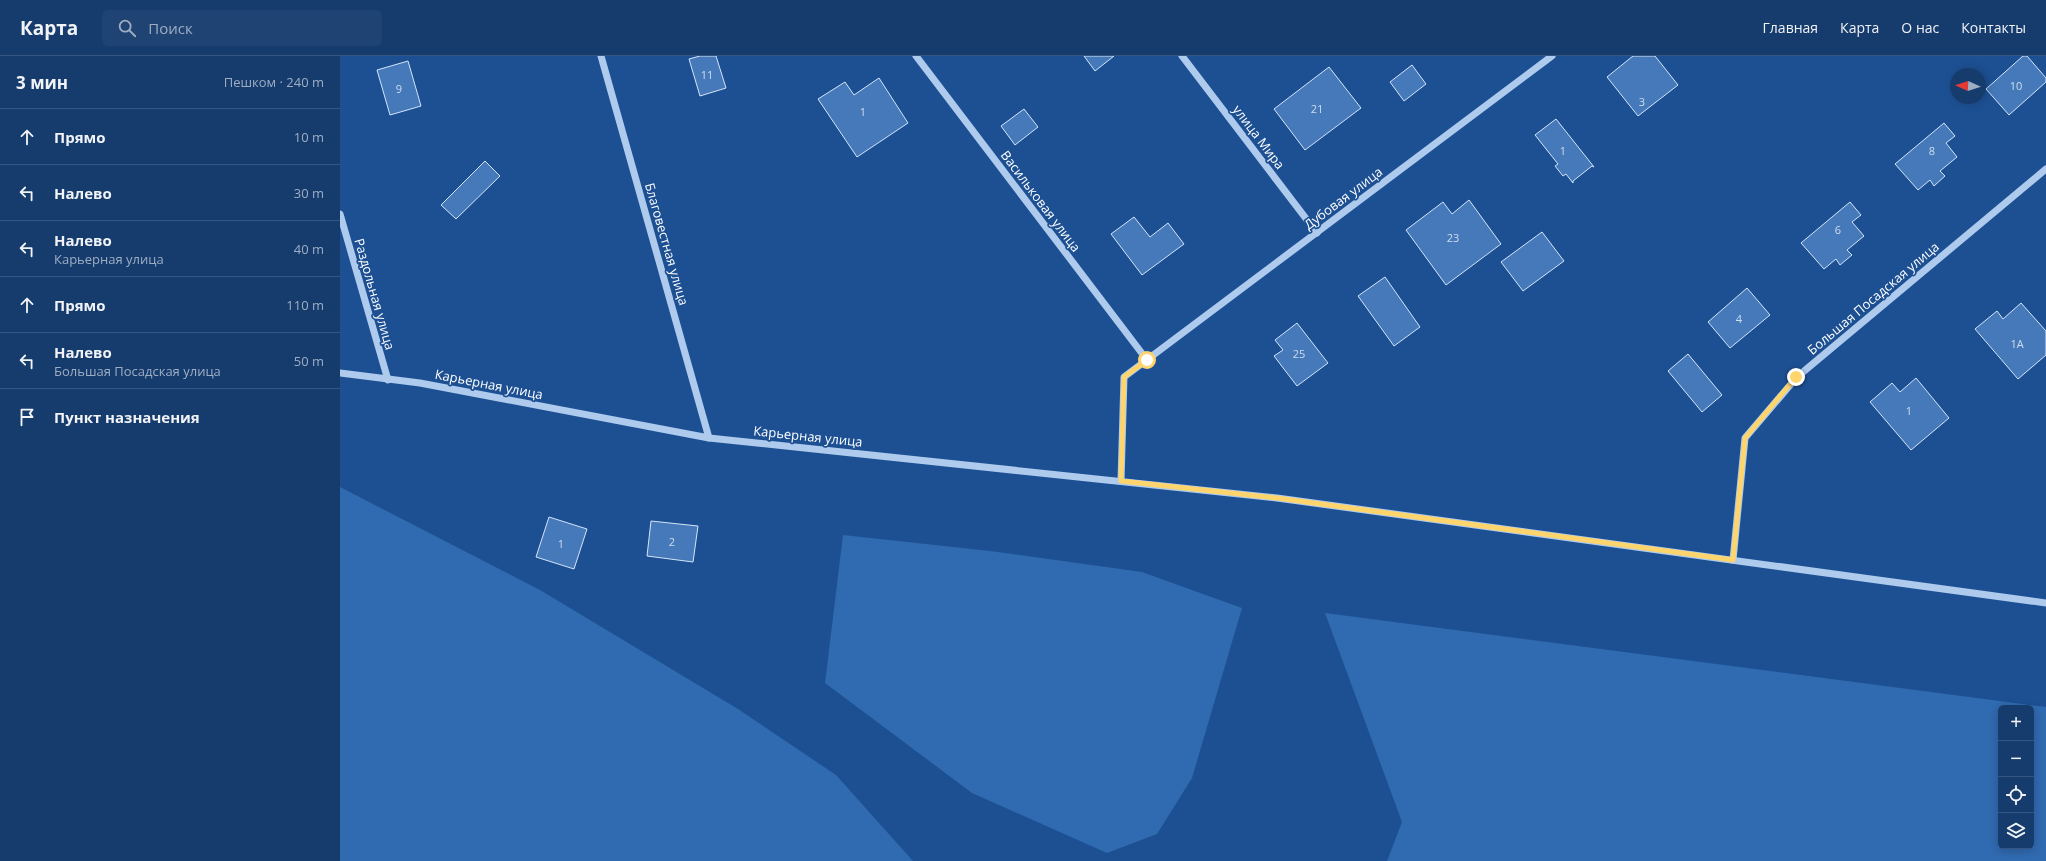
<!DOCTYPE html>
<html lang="ru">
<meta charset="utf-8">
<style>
body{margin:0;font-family:"Open Sans",sans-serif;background:#1f4373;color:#f1f3f6}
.controls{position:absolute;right:12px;bottom:12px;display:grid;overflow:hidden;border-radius:6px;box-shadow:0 2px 10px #0003}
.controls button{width:36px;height:36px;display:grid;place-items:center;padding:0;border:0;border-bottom:1px solid #355681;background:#163c6e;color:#f1f3f6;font:20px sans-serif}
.compass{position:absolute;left:1610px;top:12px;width:36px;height:36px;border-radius:50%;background:#163c6e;box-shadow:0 2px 10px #0003;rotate:273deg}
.stop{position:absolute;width:12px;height:12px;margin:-9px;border:3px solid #fed46c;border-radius:50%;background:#fff}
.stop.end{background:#fed46c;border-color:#fff;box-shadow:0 1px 4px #0008}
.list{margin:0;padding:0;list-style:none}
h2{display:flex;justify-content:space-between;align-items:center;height:52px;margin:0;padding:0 16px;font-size:17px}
h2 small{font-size:13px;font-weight:400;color:#9eadc2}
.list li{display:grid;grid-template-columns:26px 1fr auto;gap:12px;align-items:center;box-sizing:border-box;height:56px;padding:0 16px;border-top:1px solid #355681}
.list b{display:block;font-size:15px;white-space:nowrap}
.list p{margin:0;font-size:13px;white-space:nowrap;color:#9eadc2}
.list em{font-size:13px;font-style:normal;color:#9eadc2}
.icon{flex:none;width:22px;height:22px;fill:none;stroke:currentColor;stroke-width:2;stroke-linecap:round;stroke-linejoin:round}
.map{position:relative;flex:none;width:1706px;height:805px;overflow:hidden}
header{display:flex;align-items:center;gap:24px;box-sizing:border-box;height:56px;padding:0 20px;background:#163c6e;border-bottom:1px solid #355681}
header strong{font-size:19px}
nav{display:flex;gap:22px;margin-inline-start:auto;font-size:14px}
.search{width:280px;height:36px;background:#1f4373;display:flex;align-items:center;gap:10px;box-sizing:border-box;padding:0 14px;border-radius:6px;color:#9eadc2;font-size:15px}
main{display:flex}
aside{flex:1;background:#163c6e}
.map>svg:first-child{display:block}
.green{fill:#306ab0;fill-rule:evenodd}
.building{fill:#4579b9;stroke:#d4e5fa}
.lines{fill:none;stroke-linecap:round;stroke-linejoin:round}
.minor{stroke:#aecbee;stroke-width:7}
.route{stroke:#fed46c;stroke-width:5}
.labels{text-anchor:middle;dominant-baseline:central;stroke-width:3.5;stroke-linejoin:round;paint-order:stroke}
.number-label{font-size:11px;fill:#d0deee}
.street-label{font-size:13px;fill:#fff;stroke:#1d5093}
</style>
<header>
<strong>Карта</strong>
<div class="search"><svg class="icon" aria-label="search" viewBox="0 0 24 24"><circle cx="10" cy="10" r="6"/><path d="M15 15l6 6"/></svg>Поиск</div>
<nav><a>Главная</a><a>Карта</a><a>О нас</a><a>Контакты</a></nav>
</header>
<main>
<aside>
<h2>3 мин<small>Пешком · 240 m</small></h2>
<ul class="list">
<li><svg class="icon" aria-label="ahead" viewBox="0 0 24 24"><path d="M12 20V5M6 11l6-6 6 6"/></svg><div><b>Прямо</b></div><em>10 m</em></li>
<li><svg class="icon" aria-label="left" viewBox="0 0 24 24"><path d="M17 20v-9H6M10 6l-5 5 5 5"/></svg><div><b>Налево</b></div><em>30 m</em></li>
<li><svg class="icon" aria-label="left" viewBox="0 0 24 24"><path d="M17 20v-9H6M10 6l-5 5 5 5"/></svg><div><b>Налево</b><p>Карьерная улица</p></div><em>40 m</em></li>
<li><svg class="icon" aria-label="ahead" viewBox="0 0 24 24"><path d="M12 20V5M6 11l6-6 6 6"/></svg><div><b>Прямо</b></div><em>110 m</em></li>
<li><svg class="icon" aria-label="left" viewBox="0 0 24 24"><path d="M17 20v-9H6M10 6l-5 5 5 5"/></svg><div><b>Налево</b><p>Большая Посадская улица</p></div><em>50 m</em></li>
<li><svg class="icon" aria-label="arrive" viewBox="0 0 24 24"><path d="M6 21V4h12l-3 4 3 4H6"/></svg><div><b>Пункт назначения</b></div></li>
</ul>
</aside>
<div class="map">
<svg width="1706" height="805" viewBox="0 0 1706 805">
<rect width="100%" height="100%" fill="#1d5093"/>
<g class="green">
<path d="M0 431 200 534 398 653 496 719 573 805H0Z"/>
<path d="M503 479 650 495 802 516 902 552 852 722 817 778 767 797 632 737 485 627Z"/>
<path d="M985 557 1706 651V805H1047L1062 766ZM1661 652H1691V790H1661Z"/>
</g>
<g class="building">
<path d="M360 0H376L386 32 360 40 349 3Z"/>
<path d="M744 0H774L755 15Z"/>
<path d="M1293 0H1315L1338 29 1298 60 1267 21Z"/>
<path d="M1683 0H1687L1706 22V26L1669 59 1646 33Z"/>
<path d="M68 5 81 50 50 59 37 14Z"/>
<path d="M1072 9 1086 28 1064 45 1050 26Z"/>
<path d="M989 11 1021 52 965 94 934 53Z"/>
<path d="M539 22 568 67 517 101 478 43 505 26 514 39Z"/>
<path d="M684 53 698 71 675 89 661 70Z"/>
<path d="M1216 63 1254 111 1252 110 1233 125V127L1226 118 1223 120 1215 110 1218 108 1195 79Z"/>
<path d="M1604 67 1615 80 1606 87 1617 101 1600 115 1605 120 1594 130 1590 124 1578 134 1555 108Z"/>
<path d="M145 105 160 120 116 163 101 149Z"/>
<path d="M1129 144 1161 188 1106 229 1066 174 1103 146 1112 158Z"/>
<path d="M1510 146 1521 159 1512 166 1524 180 1507 194 1512 199 1500 209 1496 203 1484 213 1461 187Z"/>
<path d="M794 161 810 181 828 167 844 188 802 219 771 178Z"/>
<path d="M1202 176 1224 205 1183 235 1161 206Z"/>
<path d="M1045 221 1080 271 1054 290 1018 240Z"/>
<path d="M1407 232 1430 259 1390 292 1368 266Z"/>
<path d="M1681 247 1706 275V299L1678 323 1635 273 1657 255 1663 263Z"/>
<path d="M957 267 988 307 957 330 934 300 943 294 935 284Z"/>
<path d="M1348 298 1382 339 1362 356 1328 315Z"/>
<path d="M1576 322 1609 362 1571 394 1530 346 1552 327 1560 336Z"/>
<path d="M209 461 247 473 234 513 196 501Z"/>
<path d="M311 465 358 470 353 506 307 500Z"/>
</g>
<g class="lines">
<g class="minor">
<path d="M261 0 369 382"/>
<path d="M576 0 807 304"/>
<path d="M842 0 977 177"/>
<path d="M0 158 48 324"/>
<path d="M0 317 80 327 369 382 937 442 1706 547"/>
<path d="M781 425 784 321 1212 0"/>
<path d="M1393 504 1405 382 1457 321 1706 113"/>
</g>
</g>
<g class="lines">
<path class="route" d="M807 304 784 321 781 425 937 442 1393 504 1405 382 1456 321"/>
</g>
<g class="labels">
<g class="number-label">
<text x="367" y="18">11</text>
<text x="1676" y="29">10</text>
<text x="59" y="32">9</text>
<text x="1302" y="45">3</text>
<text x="977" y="52">21</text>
<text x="523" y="55">1</text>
<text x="1223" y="94">1</text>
<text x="1592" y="94">8</text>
<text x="1498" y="173">6</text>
<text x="1113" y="181">23</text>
<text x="1399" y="262">4</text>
<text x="1677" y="287">1А</text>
<text x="959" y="297">25</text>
<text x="1569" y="354">1</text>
<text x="332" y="485">2</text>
<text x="221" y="487">1</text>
</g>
<g class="street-label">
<text transform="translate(919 81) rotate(53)">улица Мира</text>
<text transform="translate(1003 142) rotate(-37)">Дубовая улица</text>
<text transform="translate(701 145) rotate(53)">Васильковая улица</text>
<text transform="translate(327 188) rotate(74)">Благовестная улица</text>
<text transform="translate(35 238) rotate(74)">Раздольная улица</text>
<text transform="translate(1533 242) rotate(-40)">Большая Посадская улица</text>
<text transform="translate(149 328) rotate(11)">Карьерная улица</text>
<text transform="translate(468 380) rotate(6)">Карьерная улица</text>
</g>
</g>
</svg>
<div class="controls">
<button>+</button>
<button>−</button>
<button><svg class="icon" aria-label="locate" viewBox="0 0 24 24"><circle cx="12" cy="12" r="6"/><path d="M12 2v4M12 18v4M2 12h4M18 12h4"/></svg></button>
<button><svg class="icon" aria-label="layers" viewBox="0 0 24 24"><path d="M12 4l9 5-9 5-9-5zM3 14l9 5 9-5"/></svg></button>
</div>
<svg class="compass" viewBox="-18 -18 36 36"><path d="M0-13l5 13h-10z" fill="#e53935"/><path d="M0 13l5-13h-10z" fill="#9eadc2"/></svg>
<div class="stop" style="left:807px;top:304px"></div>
<div class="stop end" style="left:1456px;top:321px"></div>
</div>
</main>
